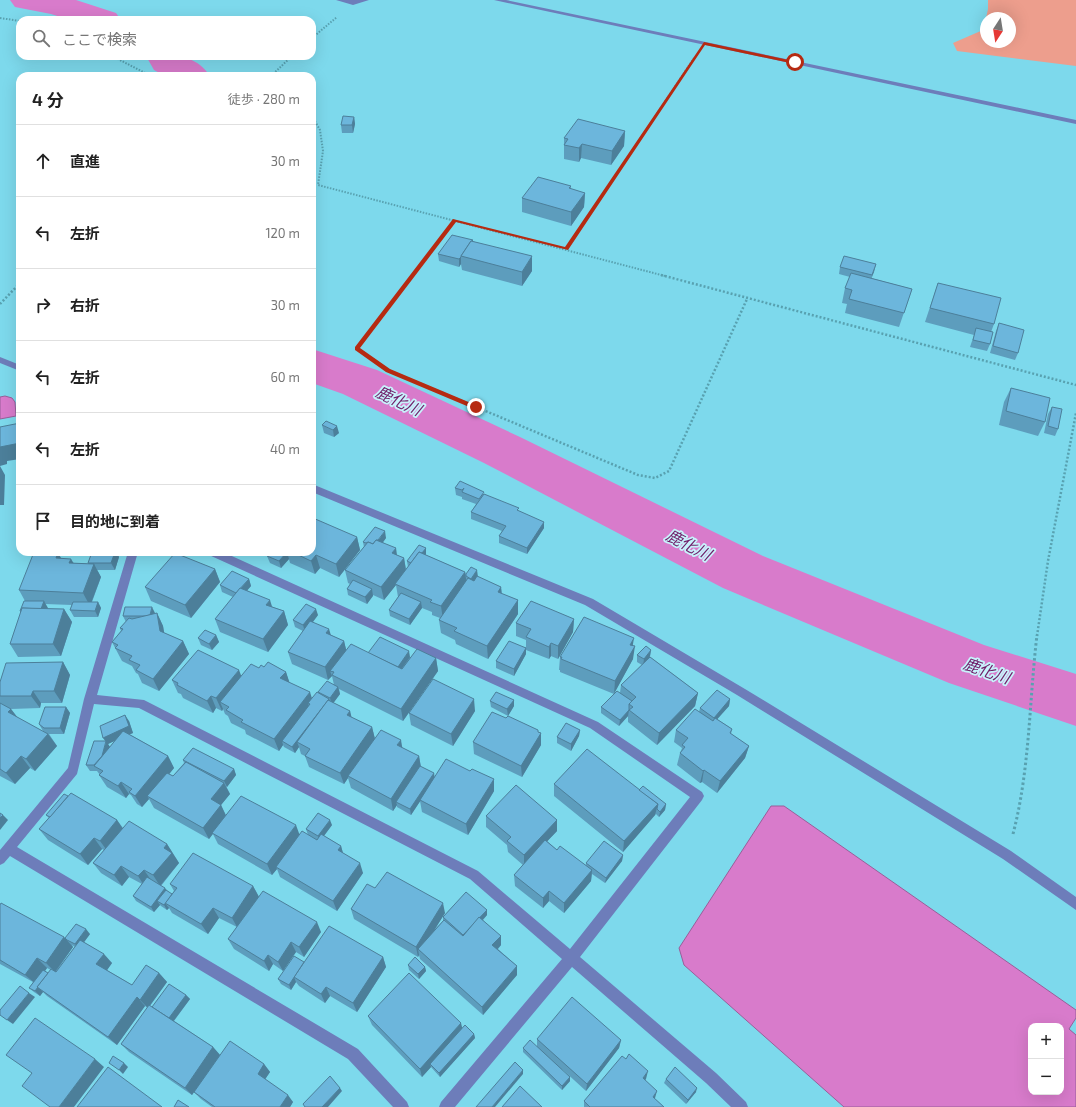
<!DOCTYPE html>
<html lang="ja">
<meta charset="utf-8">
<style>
body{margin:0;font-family:"Exo 2","Noto Sans JP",sans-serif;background:#f6f6f6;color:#222}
.controls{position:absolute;right:12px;bottom:12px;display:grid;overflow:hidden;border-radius:8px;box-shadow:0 4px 16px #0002}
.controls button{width:36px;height:36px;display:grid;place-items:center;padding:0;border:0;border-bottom:1px solid #e0e0e0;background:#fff;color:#222;font:20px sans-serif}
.compass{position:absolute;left:980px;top:12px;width:36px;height:36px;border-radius:50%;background:#fff;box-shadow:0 4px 16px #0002;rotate:192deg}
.stop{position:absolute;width:12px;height:12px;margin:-9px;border:3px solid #b62a11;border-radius:50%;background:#fff}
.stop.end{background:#b62a11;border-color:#fff;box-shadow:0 1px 4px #0008}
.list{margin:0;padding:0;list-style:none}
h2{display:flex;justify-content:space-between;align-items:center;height:52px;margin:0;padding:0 16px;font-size:17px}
h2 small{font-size:13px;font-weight:400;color:#767676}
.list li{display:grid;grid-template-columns:26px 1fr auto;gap:12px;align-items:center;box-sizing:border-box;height:72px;padding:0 16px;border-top:1px solid #e0e0e0}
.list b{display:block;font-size:15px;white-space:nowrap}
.list em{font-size:13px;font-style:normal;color:#767676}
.icon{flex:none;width:22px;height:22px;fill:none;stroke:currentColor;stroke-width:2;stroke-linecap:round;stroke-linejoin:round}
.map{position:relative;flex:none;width:1076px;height:1107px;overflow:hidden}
.search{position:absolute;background:#fff;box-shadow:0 4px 16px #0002;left:16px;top:16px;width:300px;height:44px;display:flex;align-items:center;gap:10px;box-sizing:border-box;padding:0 14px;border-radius:12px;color:#767676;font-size:15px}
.panel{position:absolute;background:#fff;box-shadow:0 4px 16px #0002;left:16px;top:72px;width:300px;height:484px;border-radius:12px}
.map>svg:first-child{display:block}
.green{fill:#ed9e8d}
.water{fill:#d87bcb;stroke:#985f99;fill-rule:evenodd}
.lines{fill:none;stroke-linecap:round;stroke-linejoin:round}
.river{fill:#d87bcb;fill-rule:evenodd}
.path-far2{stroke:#58a1b0;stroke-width:2;stroke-dasharray:1.5 1.5;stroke-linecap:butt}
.path-far1{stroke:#58a1b0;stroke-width:2.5;stroke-dasharray:2 2;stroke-linecap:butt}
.path{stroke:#58a1b0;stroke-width:3;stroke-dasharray:2.5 2.5;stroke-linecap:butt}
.minor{fill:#6d7dba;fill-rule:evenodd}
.wall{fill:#5d9dbd;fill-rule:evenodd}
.shaded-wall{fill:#4c7f9a}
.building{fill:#6cb6dc;stroke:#4c7f9a}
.route{fill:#b62a11}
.labels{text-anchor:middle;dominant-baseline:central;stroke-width:3.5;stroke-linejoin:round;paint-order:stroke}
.water-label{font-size:16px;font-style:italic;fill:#701d68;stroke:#c8f3fc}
</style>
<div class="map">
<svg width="1076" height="1107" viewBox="0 0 1076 1107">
<rect width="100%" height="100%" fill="#7dd9ec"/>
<path class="green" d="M988 0H1076V66L957 51 953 43 983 30 986 19V42H1010V18H986L988 9Z"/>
<g class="water">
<path d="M5 396 12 398 15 402 16 416 0 419V397Z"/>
<path d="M771 806H784L1076 1010V1018L1069 1029 1076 1035V1107H844L684 965 679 948ZM1031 1026H1061V1092H1031Z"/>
</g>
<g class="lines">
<g class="river">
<path d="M10 0H76L116 13 121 20H70L51 14 15 7Z"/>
<path d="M146 56C171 56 194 52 210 76H165L154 70Z"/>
<path d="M312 349 377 370 520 437 763 556 984 645 1076 674V726L949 683 723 588 484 463 343 394 312 383Z"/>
</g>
<g class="path-far2">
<path d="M0 18 20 21"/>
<path d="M312 38 337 17"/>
<path d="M112 56 151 76"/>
<path d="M271 76 292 56"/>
<path d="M312 116 320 130 323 151 318 185 665 276"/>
<path d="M567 249 694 58"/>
<path d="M412 276 455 220"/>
</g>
<g class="path-far1">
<path d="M413 275 357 348 388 370 638 475 655 478 669 471 747 299"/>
<path d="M661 275 1076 385"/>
<path d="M0 304 20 283"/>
<path d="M1037 636 1048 561 1076 413"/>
</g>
<path class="path" d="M1013 834C1030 769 1029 702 1037 635"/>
<g class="minor">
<path d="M336 0H369L353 5Z"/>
<path d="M494 0H506L1076 120V124Z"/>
<path d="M0 357 20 365V371L0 363Z"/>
<path d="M312 484 593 599 745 689 1011 851 1076 897V910L1003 859 737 695 585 605 312 492Z"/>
<path d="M128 552H138L97 695 144 700 478 871 570 949 690 797 590 728 209 555 208 552H223L598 722 702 792 704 796 702 800 580 957 716 1073 746 1102 748 1107H731L706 1083 572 967 455 1107H439L441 1102 562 959 470 879 139 708 94 704 77 774 17 847 358 1049 407 1102 409 1107H393L348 1059 10 856 4 863 0 865V850L68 768 84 699Z"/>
</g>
</g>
<g class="wall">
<path d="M354 117 355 124 353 133H342L341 125Z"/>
<path d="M625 131 624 146 611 165 581 158 579 162 564 159V138Z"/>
<path d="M571 186V189L585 193 584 207 571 226 522 212V198Z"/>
<path d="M473 240V241L532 271 522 286 462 270 461 264 459 267 439 261 438 254Z"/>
<path d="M876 264 871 278 912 289 899 327 845 313 847 304 842 303 845 288 850 277 839 274 840 267Z"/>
<path d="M938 283 994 324 991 332 990 344 987 351 970 347 974 335 925 322Z"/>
<path d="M999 323 1018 353 1015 360 990 353 996 331Z"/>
<path d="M1011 388 1045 422 1038 436 999 425 1004 402Z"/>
<path d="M1052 407 1058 429 1055 436 1044 433 1048 414Z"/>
<path d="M322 425 339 433 334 437 324 433Z"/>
<path d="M455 488 484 494 519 511 544 528 527 554 499 543V536L502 531 471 519V512L476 504 462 499V497L456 495Z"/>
<path d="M357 537 360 550 339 577 320 568 315 574 290 563 289 559 281 568 270 563 267 556 271 552H312Z"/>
<path d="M386 538 383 542 397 555 404 558 406 569 408 567 407 561 426 548V555L465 572 466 574 478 577 501 587 502 594 518 600V614L488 659 456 644 455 640 441 633 439 620 440 618 432 615V612L422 608 410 625 390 616 389 610 398 597 396 585 384 600 373 595 367 604 348 595 347 589 350 584 348 583 345 570 364 547 363 542Z"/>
<path d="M49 552V553H58L61 558 74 563 89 564 88 563 92 552H116L119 557 115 570H97L101 577 92 602H98L101 608 98 617H74L70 610 72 605 45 604 47 609H64L72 622 61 656 18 657 10 644 21 612 20 611 25 601 19 590Z"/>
<path d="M215 569 220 582 191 618 151 601 145 587Z"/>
<path d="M249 579 251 586 247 590 273 607 284 611 288 625 268 652 220 632 215 619 233 597 222 592 220 585Z"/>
<path d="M155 613V614L157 613 163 626 164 633 183 641 189 654 159 691 142 683 138 674 136 673 132 666 122 661 112 642 121 631 120 628 126 622 123 616Z"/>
<path d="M318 615 313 622 331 635 344 641 346 650 410 657 436 658 438 671 403 721 339 689 340 694 333 703 350 711 351 717 372 727 375 739 402 748 419 756 421 767 434 777 494 791 468 835 422 812 420 801 411 815 397 807V805L393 811 351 788 348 778 344 784 309 767 305 756 301 754 299 747 295 753 284 747 283 745 279 751 246 734 245 730 231 723 228 716 225 714 223 709 222 711 216 708 213 713 183 698 181 694 178 693 172 680 241 676 259 668 264 667 286 672 289 682 312 698 319 693 318 692 334 685 332 676 328 680 292 664 288 652 303 631 295 627 293 620Z"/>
<path d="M574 619 573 632 558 659 551 656 549 659 526 650V654L514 676 496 668V661L526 647V640L516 636V623Z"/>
<path d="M216 635 219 642 212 650 201 645 198 638Z"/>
<path d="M633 646V659L614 693H620L621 685 642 665 637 662V655L651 650 650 656V657L698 693 695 706 657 745 628 722V716L619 726 601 713V707L614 694 560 672V670H559L560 657Z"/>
<path d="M63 662 70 675 62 703H41L40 708 11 709 18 718 46 733 43 731 39 724 66 707 70 713 64 734H49L57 746 35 771 30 768 15 784 0 776V682Z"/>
<path d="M730 699 729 706 717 719 732 729 731 734 749 746 745 758 717 793 702 782 700 783 677 765 680 753 681 751 682 748 674 742 676 730 699 712 700 708Z"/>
<path d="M514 700V706L508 716 491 707 490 701Z"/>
<path d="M475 711 453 746 411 725 409 713Z"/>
<path d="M506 718 538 730V732L541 733V745L522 777 474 754 473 742Z"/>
<path d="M129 721 133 733 129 734 168 756 174 768 169 774 173 776 184 763 183 760 234 769 236 775 227 787 226 786 230 794 221 805 226 815 300 834 308 835 306 829 332 825 324 836 341 846 343 853 363 873 337 911 280 877 277 869 272 875 218 844 213 834 209 839 154 808 149 799 142 807 137 804 131 795 129 794 126 798 107 787 99 775H100L97 771H90L86 765ZM115 740 110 747 108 744Z"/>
<path d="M580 730 579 736 571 751 557 743V737Z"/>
<path d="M554 784 639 790 666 804 665 810 659 817 656 814 623 852 554 796Z"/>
<path d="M46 815 117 820 123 828 167 844 179 863 161 886 167 891 172 894 174 891 170 884 253 886 259 897 247 913 321 932 304 957 296 952 283 971 273 964 269 971 234 949 228 939 237 927 219 918 208 934 172 913 169 908 167 910 161 906 160 905 154 912 136 901 133 896 142 884 129 877 122 886 101 873 93 863 104 850 102 849 88 865 48 840 39 829 49 818Z"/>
<path d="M486 816 557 820V831L547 841 557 850 586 865V863L623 855 622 861 605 883 592 874 591 881 564 913 549 901 543 908 515 886 514 875 523 865 508 852 507 845 486 827Z"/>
<path d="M375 888 445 913 433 931 443 921V917L487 910V915L483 920 501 945 498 949 517 966V975L483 1015 420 959 419 955 418 957 354 919 351 909Z"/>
<path d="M0 905 65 938 90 934 84 942 112 963 107 970 132 985 159 973 167 982 150 1006 152 1007 186 995 190 999 174 1021 213 1047 220 1055 264 1064 270 1072 265 1079 293 1102 290 1107H212L201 1099 194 1092 192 1095 129 1052 121 1044 148 1008 145 1006 117 1045 47 996 43 992 40 996 34 992 29 988 33 982 0 964ZM72 945 75 947 56 972 73 947ZM47 968 51 970 48 973 45 971Z"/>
<path d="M383 957 386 967 357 1012 330 996 325 1003 299 986 296 982 291 990 281 984 278 979 304 962Z"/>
<path d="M408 965 425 967 426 971 419 979 409 970Z"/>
<path d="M368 1016 462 1028 474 1034 475 1038 440 1077 431 1067 422 1077 372 1025Z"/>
<path d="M537 1039 621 1040 619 1048 586 1091 562 1069 570 1081 562 1090 523 1052V1048L537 1046Z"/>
<path d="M646 1079 645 1080 654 1098 664 1107H584V1101Z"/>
<path d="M666 1079 696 1092 686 1104 664 1083Z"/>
</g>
<g class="shaded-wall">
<path d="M354 117 355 124 353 133 352 125Z"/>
<path d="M625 131 624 146 611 165 612 151Z"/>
<path d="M582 144 581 158 579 162V148Z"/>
<path d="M585 193 584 207 571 226V212Z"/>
<path d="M532 256V271L522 286V272Z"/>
<path d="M461 257V264L459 267V259Z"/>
<path d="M876 264 874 272 870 282 872 275Z"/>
<path d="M20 423V459L7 461V464L0 466 5 475 4 505H0V447Z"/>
<path d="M337 426 339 433 334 437 333 430Z"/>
<path d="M544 522V528L527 554V548Z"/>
<path d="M385 531 386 538 375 553 374 546Z"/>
<path d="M357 537 360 550 339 577 336 564Z"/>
<path d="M396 548 398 562 392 553Z"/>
<path d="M426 548V555L415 571 414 564Z"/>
<path d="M115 552H116L119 557 115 570 111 563Z"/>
<path d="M287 552 289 559 281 568 279 561Z"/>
<path d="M58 553 66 567 56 558Z"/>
<path d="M316 555 320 568 315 574 311 561Z"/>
<path d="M404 558 406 571 395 584 396 585 384 600 381 587Z"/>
<path d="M71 559 79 572 69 563Z"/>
<path d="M94 564 101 577 90 606 83 593Z"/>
<path d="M215 569 220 582 191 618 185 605Z"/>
<path d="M477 570 478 577 471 585V579Z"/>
<path d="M465 572 467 585 443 620 441 606Z"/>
<path d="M249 579 251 586 239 600 237 593Z"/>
<path d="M501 587 502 600 498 592Z"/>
<path d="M372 589 373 596 367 604 365 597Z"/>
<path d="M270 600 274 613 266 605Z"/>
<path d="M518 600V614L488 659 487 646Z"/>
<path d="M44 601 48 608 44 618 40 612Z"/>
<path d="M98 602 101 608 98 617 95 611Z"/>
<path d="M421 602 422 608 410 625 409 619Z"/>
<path d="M152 607 155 613 153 623 150 616Z"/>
<path d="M64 609 72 622 61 656 53 644Z"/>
<path d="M316 609 318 615 305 632 303 625Z"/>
<path d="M284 611 288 625 268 652 263 639Z"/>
<path d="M157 613 163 626 166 643 160 631Z"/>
<path d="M574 619 573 632 558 659V646Z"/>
<path d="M329 629 333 642 326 633Z"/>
<path d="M216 635 219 642 212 650 209 644Z"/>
<path d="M634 638 632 650 635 646 633 659 614 694 615 681 630 645Z"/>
<path d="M183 641 189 654 159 691 153 679Z"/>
<path d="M344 641 347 653 334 672 330 671 332 676 328 680 325 667Z"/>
<path d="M551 643V656L549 659V647Z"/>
<path d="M526 648V654L514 676V669Z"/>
<path d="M651 650 650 656 643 666 644 659Z"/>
<path d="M409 651 410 657 398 674 397 668Z"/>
<path d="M436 658 438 671 403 721 401 709Z"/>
<path d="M63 662 70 675 62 703 54 691Z"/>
<path d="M239 670 244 683 220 702 223 709 222 711 216 698Z"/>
<path d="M286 672 290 684 280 678Z"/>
<path d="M338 687 340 694 332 705 330 698Z"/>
<path d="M33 691 41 703 40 708 31 696Z"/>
<path d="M310 692 314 705 308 703 310 709 282 741 283 745 279 751 274 739Z"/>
<path d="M698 693 695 706 657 745 659 733Z"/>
<path d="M211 696 216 708 213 713 207 701Z"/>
<path d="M329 699 331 705 297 742 299 747 295 753 292 747Z"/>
<path d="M474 699 475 711 453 746 451 734Z"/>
<path d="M730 699 729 706 713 724 714 718Z"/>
<path d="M514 700V706L508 716 507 709Z"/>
<path d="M66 707 70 713 64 734 60 728Z"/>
<path d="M11 709 20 721 8 712Z"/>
<path d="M629 710 628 716 619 726 620 720Z"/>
<path d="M350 711 353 723 347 715Z"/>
<path d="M125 715 129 721 133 733 108 744 110 747 99 765 106 742 103 738Z"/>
<path d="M372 727 375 739 348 776V778L344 784 340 773Z"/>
<path d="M538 730V738L541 733V745L522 777 521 766Z"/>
<path d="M580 730 579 736 571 751V744Z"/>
<path d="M48 734 57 746 35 771 26 759Z"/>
<path d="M401 740 403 752 397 745Z"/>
<path d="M749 746 745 758 717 793 720 781Z"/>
<path d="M21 756 30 768 15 784 6 773Z"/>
<path d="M168 756 174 768 150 798 147 796 149 799 142 807 135 796Z"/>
<path d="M419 756 421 768 396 802 397 805 393 811 391 799Z"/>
<path d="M234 769 236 775 227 787 224 781Z"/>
<path d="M704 770 702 782 700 783 703 771Z"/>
<path d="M434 773 435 779 411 815 410 809Z"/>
<path d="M494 779V791L468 835 466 824Z"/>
<path d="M121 782 129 794 126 798 118 786Z"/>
<path d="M224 783 230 794 221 805 226 816 209 839 203 828 211 799Z"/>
<path d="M658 804 655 815 623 852 624 841Z"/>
<path d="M666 804 665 810 659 817 660 812Z"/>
<path d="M3 815 8 820 0 830V818Z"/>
<path d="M117 820 125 832 108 852 100 841Z"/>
<path d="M330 820 332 825 320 841 318 836Z"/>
<path d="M557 820V831L524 866V855Z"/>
<path d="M296 825 300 836 276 867 277 869 272 875 267 864Z"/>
<path d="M94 838 102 849 88 865 80 854Z"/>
<path d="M167 844 179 863 160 886 153 875 164 848Z"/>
<path d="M341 846 344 857 338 850Z"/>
<path d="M623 855 622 861 605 883 606 878Z"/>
<path d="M360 863 363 873 337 911 333 901Z"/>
<path d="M121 866 129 877 122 886 114 875Z"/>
<path d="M144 870 151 880 145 887 138 876Z"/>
<path d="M592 870 591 881 564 913V903Z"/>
<path d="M253 886 259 897 237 927 232 918Z"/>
<path d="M165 888 169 893 157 901 160 905 154 912 151 907Z"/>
<path d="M549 891V901L543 908V898Z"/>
<path d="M165 903 169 908 167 910 164 905Z"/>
<path d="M443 903 445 913 421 952 418 949 419 955 418 957 416 947Z"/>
<path d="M213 908 219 918 208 934 201 924Z"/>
<path d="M487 910V915L464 940 463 935Z"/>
<path d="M317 922 321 932 304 957 299 947Z"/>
<path d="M86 929 90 934 79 949 75 944Z"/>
<path d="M501 936V945L493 954 492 945Z"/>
<path d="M64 937 73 947 55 972 46 963Z"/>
<path d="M291 942 296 952 283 971 278 962Z"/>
<path d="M104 954 112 963 105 973 96 964Z"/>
<path d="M268 955 273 964 269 971 264 961Z"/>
<path d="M383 957 386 967 357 1012 353 1003Z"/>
<path d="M37 958 47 968 36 984 25 975Z"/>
<path d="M517 966V975L483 1015 482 1007Z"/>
<path d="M425 967 426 971 419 979 418 974Z"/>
<path d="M159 973 167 982 148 1008 140 1000Z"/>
<path d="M294 977 296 982 291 990 289 985Z"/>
<path d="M38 987 43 992 40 996 35 991Z"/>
<path d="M326 987 330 996 325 1003 321 994Z"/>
<path d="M29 993 35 997 13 1024 7 1020Z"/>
<path d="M186 995 190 999 172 1023 168 1019Z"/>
<path d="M137 997 145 1006 117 1045 108 1037Z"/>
<path d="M461 1023 463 1031 430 1064 431 1067 422 1077 420 1069Z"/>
<path d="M474 1034 475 1038 440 1077 439 1073Z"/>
<path d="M621 1040 619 1048 586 1091 587 1084Z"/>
<path d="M213 1047 220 1055 192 1095 185 1088Z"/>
<path d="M95 1059 104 1067 74 1107H59Z"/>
<path d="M124 1063 128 1067 123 1074 119 1070Z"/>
<path d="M264 1064 270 1072 264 1081 258 1074Z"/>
<path d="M523 1070V1074L495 1107H492Z"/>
<path d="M648 1071 646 1079 641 1085 643 1078Z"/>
<path d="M570 1077V1081L562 1090V1086Z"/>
<path d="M340 1088 342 1091 328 1107H322Z"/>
<path d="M697 1088 696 1092 686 1104 688 1100Z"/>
<path d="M657 1091 655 1098 650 1104 653 1097Z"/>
<path d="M288 1095 293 1102 290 1107H280Z"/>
</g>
<g class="building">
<path d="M343 116 354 117 352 125H341Z"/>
<path d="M578 119 625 131 612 151 582 144 579 148 564 145 568 139 564 138Z"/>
<path d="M538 177 571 186 569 188 585 193 571 212 522 198Z"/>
<path d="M452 235 473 240 472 241H471L461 256V257L459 259 438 254Z"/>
<path d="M471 241 532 256 522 272 461 256Z"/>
<path d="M844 256 876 264 872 275 840 267Z"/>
<path d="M851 273 912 289 904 313 849 299 852 290 845 288Z"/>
<path d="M938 283 1001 298 994 324 930 308Z"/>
<path d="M999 323 1024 330 1018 353 993 346Z"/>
<path d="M976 328 993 332 990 344 973 340Z"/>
<path d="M1011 388 1050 398 1045 422 1006 411Z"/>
<path d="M1052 407 1062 409 1058 429 1048 426Z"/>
<path d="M326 421 337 426 333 430 322 425Z"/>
<path d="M20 423V443L0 447V427Z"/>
<path d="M460 481 484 492 479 499 462 492 464 488 462 490 455 488Z"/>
<path d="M484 494 519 508 517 510 544 522 527 548 499 536 506 526 471 512Z"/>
<path d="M313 518 357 537 336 564 316 555 311 561 292 552H312V519Z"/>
<path d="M375 527 385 531 378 540H376L373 544 368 542 366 543 363 542Z"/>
<path d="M376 540 396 548 392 553 404 558 381 587 345 570 368 542 373 544Z"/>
<path d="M419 545 426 548 422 553 419 552 411 563 407 561Z"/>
<path d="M34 552 58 553 56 558 71 559 69 563 94 564 83 593 19 590Z"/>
<path d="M92 552H115L111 563H88Z"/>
<path d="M271 552H287L279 561 267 556Z"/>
<path d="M419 552 465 572 441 606 430 602 432 600 395 584Z"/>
<path d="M175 553 215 569 185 605 145 587Z"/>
<path d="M471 567 477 570 471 579 466 576V574Z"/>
<path d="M232 571 249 579 236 593 220 585Z"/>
<path d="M477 576 501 587 498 592 518 600 487 646 454 631 457 628 439 620 468 578 474 581Z"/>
<path d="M353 580 372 589 365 597 347 589Z"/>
<path d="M240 588 270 600 266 605 284 611 263 639 215 619Z"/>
<path d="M401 593 421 602 409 619 389 610Z"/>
<path d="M24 601H44L41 609 22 608 21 612 20 611Z"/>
<path d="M531 601 574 619 558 646 551 643 549 647 526 637 531 629 516 623Z"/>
<path d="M73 602H98L95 611 70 610Z"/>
<path d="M306 604 316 609 303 625 293 620Z"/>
<path d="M125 607H152L150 615 145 616H123Z"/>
<path d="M22 608 64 609 53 644H10Z"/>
<path d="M157 613 160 631 183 641 153 679 136 670 140 665 129 660 132 656 115 648 118 645 112 642 123 629 120 628 129 618 132 619Z"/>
<path d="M584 617 634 638 630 645 635 646 615 681 561 659 562 657H560Z"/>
<path d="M310 621 329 629 326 633 344 641 325 667 288 652Z"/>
<path d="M205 630 216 635 209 644 198 638Z"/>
<path d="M380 637 409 651 398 667 368 653Z"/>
<path d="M509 641 526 648 514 669 496 661Z"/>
<path d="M351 644 402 669 417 649 436 658 401 709 332 675 334 672 330 671Z"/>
<path d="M646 646 651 650 644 659 637 655Z"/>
<path d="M198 650 239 670 216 698 211 696 207 701 177 685 178 683 172 680Z"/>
<path d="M650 657 698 693 659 733 629 710 633 707 629 704 636 697 621 685Z"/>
<path d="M63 662 54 691H33L31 696H0V682L6 663Z"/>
<path d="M268 662 286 672 280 678 310 692 274 739 241 722 243 720 226 710 229 707 220 702 251 664 259 668 261 665 264 667Z"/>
<path d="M433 679 474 699 451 734 409 713Z"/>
<path d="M327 681 338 687 330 698 318 692Z"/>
<path d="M717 690 730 699 714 718 700 708Z"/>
<path d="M617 691 632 701 629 704V710L620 720 601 707Z"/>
<path d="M317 692 329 699 292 747 282 741 310 704 308 703Z"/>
<path d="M496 692 514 700 507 709 490 701Z"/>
<path d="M328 700 350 711 347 715 372 727 340 773 305 756 310 749 297 742Z"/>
<path d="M0 703 11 709 8 712 48 734 26 759 21 756 6 773 0 769Z"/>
<path d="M45 707H66L60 728H44L39 724Z"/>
<path d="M695 709 713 721 715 718 732 729 730 733 749 746 720 781 704 770 703 771 680 753 685 747 682 745 688 738 676 730Z"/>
<path d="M492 712 506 718 508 716 538 730V732L541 733 521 766 473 742Z"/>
<path d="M125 715 129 726 103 738 100 726Z"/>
<path d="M566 723 580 730 571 744 557 737Z"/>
<path d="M381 730 401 740 397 745 419 756 391 799 348 776Z"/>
<path d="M123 731 168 756 135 796 129 792 132 789 121 782 118 786 99 775 103 771 94 766Z"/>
<path d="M94 741H106L102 756 94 765H86Z"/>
<path d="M193 748 234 769 224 781 183 760Z"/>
<path d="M587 749 658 804 624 841 554 784Z"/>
<path d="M446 759 470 771 472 769 494 779 466 824 420 800Z"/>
<path d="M186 762 224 783 211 799 221 805 203 828 147 796 167 773 173 776Z"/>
<path d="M420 766 434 773 410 809 396 802Z"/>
<path d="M516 785 557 820 524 855 507 841 511 837 486 816Z"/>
<path d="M643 786 666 804 660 812 657 809 658 804 639 790Z"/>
<path d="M71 793 117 820 100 841 94 838 80 854 39 829Z"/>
<path d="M64 794 68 796 50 817 46 815Z"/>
<path d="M241 796 296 825 267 864 212 833Z"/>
<path d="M0 813 3 815 0 818Z"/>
<path d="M318 813 330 820 318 836 306 829Z"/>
<path d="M129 821 167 844 164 848 172 853 153 875 144 870 138 876 121 866 114 875 93 863Z"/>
<path d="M302 831 317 840 321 834 341 846 338 850 360 863 333 901 276 867Z"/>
<path d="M545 840 557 850 560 846 592 870 564 903 549 891 543 898 514 875Z"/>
<path d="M604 841 623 855 606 878 586 863Z"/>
<path d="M193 853 253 886 232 918 213 908 201 924 165 903 177 888 170 884Z"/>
<path d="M387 872 443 903 416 947 351 909 367 884 375 888Z"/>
<path d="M147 877 165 888 151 907 133 896Z"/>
<path d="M166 890 172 894 164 905 157 901Z"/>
<path d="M263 891 317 922 299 947 291 942 278 962 268 955 264 961 228 939Z"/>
<path d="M466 892 487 910 463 935 443 917Z"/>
<path d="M1 903 64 937 46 963 37 958 25 975 0 960V905Z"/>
<path d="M479 917 501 936 492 945 517 966 482 1007 418 949 444 920 463 936Z"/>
<path d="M76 924 86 929 75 944 67 940 65 938Z"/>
<path d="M329 926 383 957 353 1003 326 987 321 994 294 977Z"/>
<path d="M80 940 104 954 96 964 132 985 146 965 159 973 140 1000 137 997 108 1037 37 987 51 969 56 972Z"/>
<path d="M294 956 304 962 289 985 278 979Z"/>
<path d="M415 957 425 967 418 974 408 965Z"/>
<path d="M43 970 48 973 37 987H38L35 991 29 988Z"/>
<path d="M409 973 461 1023 420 1069 368 1016Z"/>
<path d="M169 984 186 995 169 1018 152 1007Z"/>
<path d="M20 986 29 993 7 1020 0 1015V1010Z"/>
<path d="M572 997 621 1040 587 1084 537 1039Z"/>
<path d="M149 1005 213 1047 185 1088 121 1044Z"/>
<path d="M35 1018 95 1059 59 1107H50L22 1086 32 1073 6 1055Z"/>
<path d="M465 1025 474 1034 439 1073 430 1064Z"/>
<path d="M530 1040 570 1077 562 1086 523 1048Z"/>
<path d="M230 1041 264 1064 258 1074 288 1095 280 1107H215L194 1092Z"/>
<path d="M629 1054 648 1071 643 1078 657 1091 653 1097 664 1107H590L584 1101 622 1056 626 1059Z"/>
<path d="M113 1056 124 1063 119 1070 109 1063Z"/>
<path d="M515 1062 523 1070 492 1107H476Z"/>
<path d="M108 1067 162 1107H77Z"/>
<path d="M675 1067 697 1088 688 1100 666 1079Z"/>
<path d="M330 1076 340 1088 322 1107H305L303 1104Z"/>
<path d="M520 1086 542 1107H502Z"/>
<path d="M178 1100 189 1107H174Z"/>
</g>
<path class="route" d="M704 42 798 62 795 64 705 45 568 250 456 222 360 348 390 369 478 406V409H474L386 372 355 350V347L453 219 565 247Z"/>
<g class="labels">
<g class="water-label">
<text transform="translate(399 400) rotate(25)">鹿化川</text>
<text transform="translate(689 544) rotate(27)">鹿化川</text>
<text transform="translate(987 670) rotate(19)">鹿化川</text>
</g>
</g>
</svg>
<div class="controls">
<button>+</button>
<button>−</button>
</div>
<svg class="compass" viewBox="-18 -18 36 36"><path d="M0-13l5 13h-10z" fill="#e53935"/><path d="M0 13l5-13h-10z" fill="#767676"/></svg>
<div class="stop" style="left:795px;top:62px"></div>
<div class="stop end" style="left:476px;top:407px"></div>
<div class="search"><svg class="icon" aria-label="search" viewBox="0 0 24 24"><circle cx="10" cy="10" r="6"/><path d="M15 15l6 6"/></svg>ここで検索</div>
<section class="panel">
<h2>4 分<small>徒歩 · 280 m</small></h2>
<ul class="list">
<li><svg class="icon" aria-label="ahead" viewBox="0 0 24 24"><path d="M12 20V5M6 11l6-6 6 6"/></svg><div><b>直進</b></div><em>30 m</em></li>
<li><svg class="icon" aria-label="left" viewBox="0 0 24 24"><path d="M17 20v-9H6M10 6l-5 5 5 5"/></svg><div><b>左折</b></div><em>120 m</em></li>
<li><svg class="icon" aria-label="right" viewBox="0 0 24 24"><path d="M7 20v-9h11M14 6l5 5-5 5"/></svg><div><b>右折</b></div><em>30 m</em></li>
<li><svg class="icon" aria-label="left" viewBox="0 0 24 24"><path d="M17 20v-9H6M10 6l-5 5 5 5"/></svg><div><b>左折</b></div><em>60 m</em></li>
<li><svg class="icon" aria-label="left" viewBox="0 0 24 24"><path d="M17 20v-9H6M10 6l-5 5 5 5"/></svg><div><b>左折</b></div><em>40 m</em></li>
<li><svg class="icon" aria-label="arrive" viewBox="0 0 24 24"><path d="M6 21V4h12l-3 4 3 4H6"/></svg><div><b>目的地に到着</b></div></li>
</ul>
</section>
</div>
